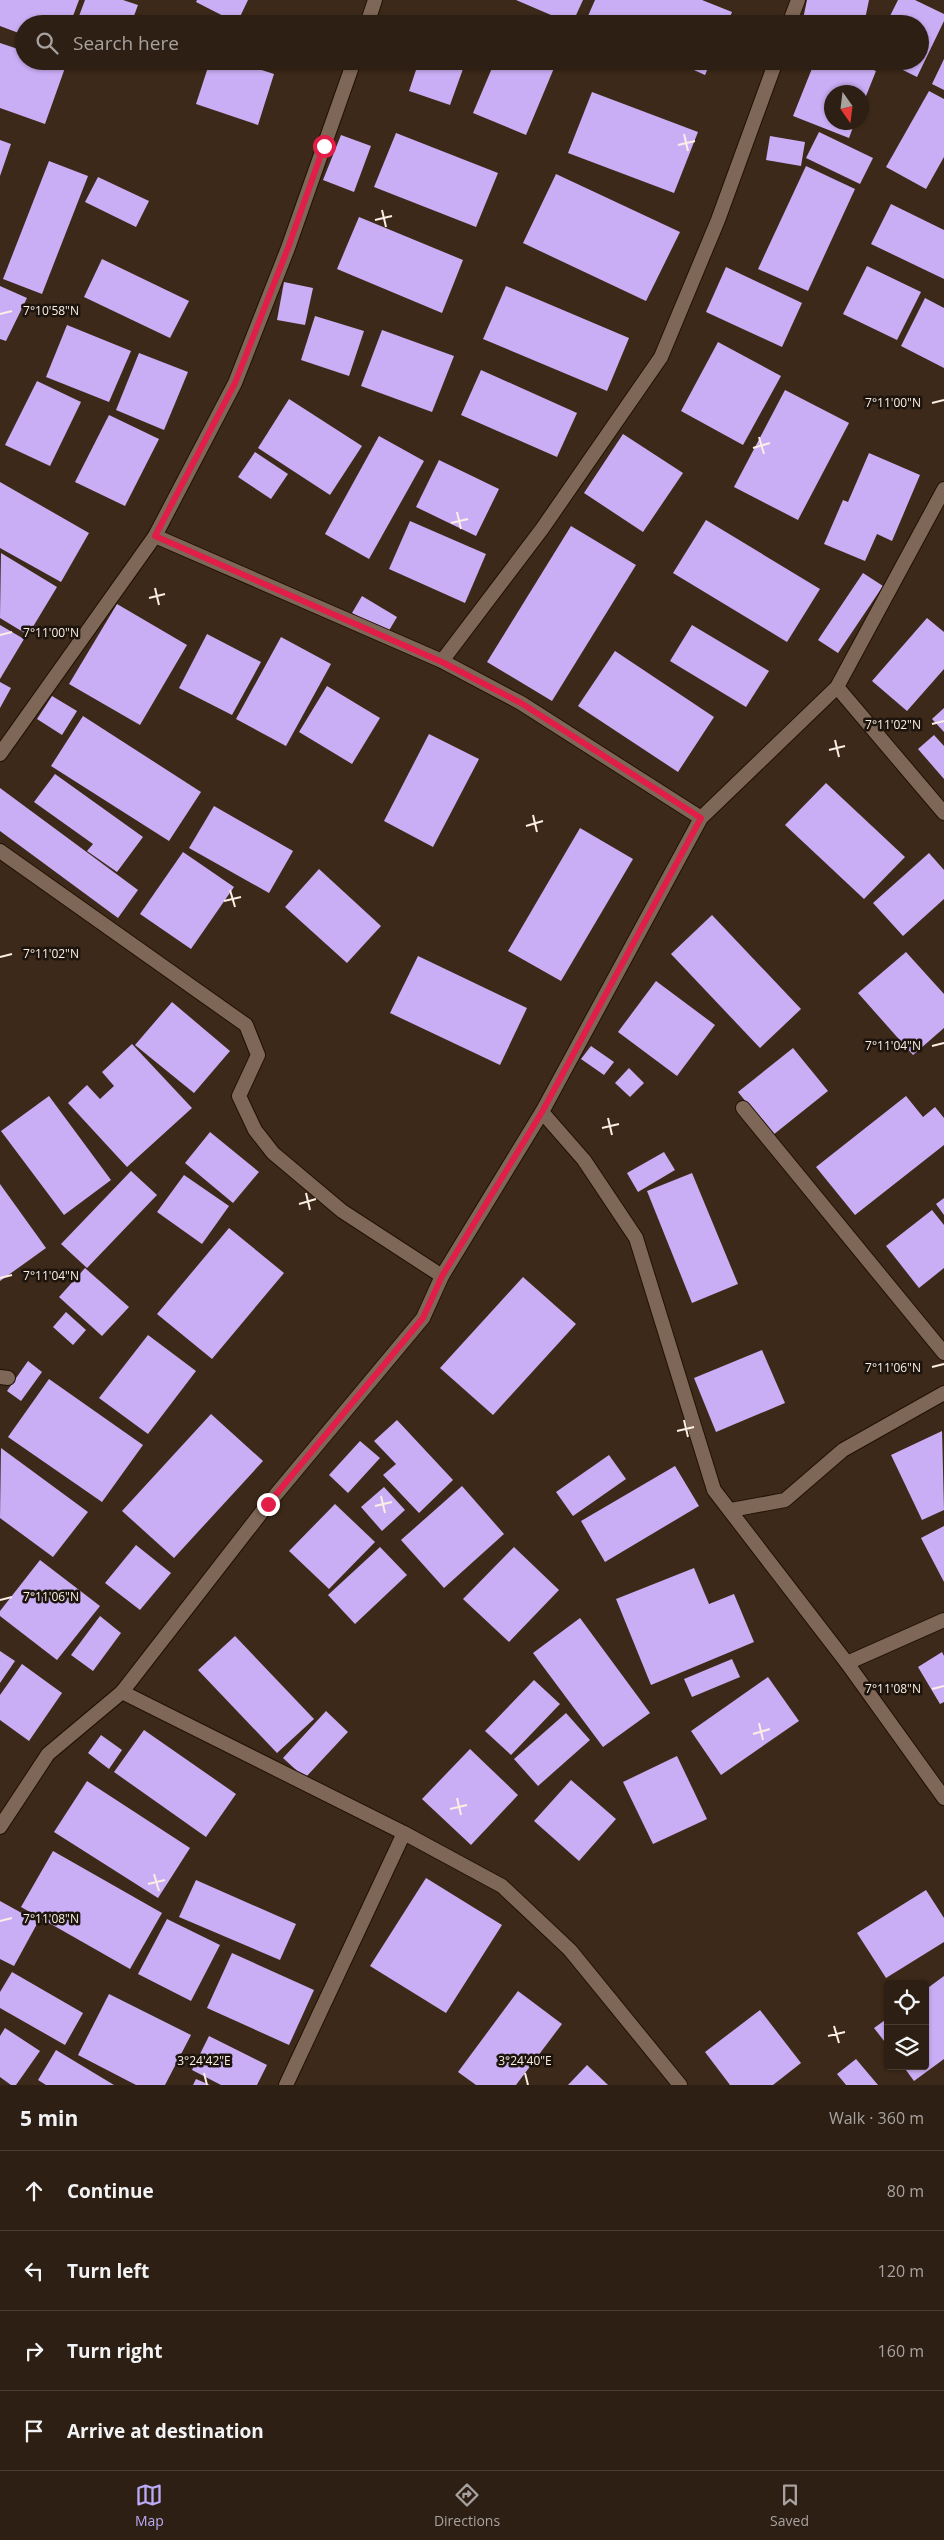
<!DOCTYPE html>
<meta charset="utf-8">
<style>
body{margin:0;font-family:"Open Sans",sans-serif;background:#392c21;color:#f1f3f6}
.controls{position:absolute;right:15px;bottom:15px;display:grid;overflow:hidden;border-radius:5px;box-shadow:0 1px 4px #0004}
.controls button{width:45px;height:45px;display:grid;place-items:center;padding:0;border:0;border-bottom:1px solid #483d33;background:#2d1f13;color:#f1f3f6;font:25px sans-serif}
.compass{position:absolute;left:824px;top:85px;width:45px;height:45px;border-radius:50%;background:#2d1f13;box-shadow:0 1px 4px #0004;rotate:166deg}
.stop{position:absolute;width:15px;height:15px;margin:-11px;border:4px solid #e11d48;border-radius:50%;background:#fff}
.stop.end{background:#e11d48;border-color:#fff;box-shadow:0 1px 5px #0008}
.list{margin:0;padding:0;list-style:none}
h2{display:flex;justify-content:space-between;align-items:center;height:65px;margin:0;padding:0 20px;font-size:21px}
h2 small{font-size:16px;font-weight:400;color:#a7a2a0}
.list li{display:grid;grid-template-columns:32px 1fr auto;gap:15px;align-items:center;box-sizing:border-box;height:80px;padding:0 20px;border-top:1px solid #483d33}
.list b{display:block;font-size:19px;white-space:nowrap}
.list em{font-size:16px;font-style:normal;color:#a7a2a0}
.icon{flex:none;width:28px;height:28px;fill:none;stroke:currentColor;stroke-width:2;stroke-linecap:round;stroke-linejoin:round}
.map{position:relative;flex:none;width:944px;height:2085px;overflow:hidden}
.search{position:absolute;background:#2d1f13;box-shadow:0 1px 4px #0004;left:15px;right:15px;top:15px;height:55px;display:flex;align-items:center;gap:12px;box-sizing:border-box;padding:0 18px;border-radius:28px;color:#a7a2a0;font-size:19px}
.sheet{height:385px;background:#2d1f13}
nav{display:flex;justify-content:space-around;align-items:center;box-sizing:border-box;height:70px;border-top:1px solid #483d33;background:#2d1f13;font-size:14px;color:#a7a2a0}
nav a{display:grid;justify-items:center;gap:2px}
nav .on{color:#bbaaf6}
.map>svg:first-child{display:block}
.building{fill:#caaef5}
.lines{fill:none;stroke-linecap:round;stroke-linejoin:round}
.minor-casing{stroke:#221103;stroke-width:16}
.minor{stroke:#7e6756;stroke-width:14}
.route{stroke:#e11d48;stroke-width:6}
.ticks{fill:none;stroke:#fbeee4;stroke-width:2}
.ticks-label{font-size:12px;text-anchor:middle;fill:#fbeee4;stroke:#1c140d;stroke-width:5;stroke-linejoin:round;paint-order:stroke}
</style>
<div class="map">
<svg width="944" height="2085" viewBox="0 0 944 2085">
<rect width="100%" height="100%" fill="#3c2919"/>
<g class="building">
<path d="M0 0H79L70 24H24V35L0 26Z"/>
<path d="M85 0H123L138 5 131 24H76Z"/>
<path d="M197 0H248L237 23 196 2Z"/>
<path d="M516 0H583L572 24Z"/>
<path d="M595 0H702L732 12 727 24H586L585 23Z"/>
<path d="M807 0H869L864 24H802Z"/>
<path d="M898 0H915L944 14V21L917 77 885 61H920V24H886Z"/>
<path d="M0 43 24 51V61H55L66 65 45 124 0 108Z"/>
<path d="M944 59V90L932 84Z"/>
<path d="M210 61H234L274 74 258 125 196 104Z"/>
<path d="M419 61H439L463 69 450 105 409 91Z"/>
<path d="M495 61H557L526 135 473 113Z"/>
<path d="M674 61H711L705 75Z"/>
<path d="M815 61H853L876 71 862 106V92H832V122H855L849 138 793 116Z"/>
<path d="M929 91 944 99V157L926 189 886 167Z"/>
<path d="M592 92 698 132 674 193 568 153Z"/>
<path d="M819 132 873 158 860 184 806 158Z"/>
<path d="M396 133 498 173 476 227 374 187Z"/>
<path d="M341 135 371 146 354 192 323 180Z"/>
<path d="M770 136 805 142 801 166 766 160Z"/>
<path d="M0 140 11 144 0 176Z"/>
<path d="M49 161 88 176 42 294 3 279Z"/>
<path d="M806 166 855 189 808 291 758 269Z"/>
<path d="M556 174 680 232 646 301 523 243Z"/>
<path d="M98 177 149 201 136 227 85 202Z"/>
<path d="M891 204 944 230V279L871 244Z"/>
<path d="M359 217 463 260 442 313 337 269Z"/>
<path d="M102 259 189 301 170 338 84 297Z"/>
<path d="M867 266 921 292 897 340 843 314Z"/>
<path d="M726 267 802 303 782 347 706 312Z"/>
<path d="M284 282 313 288 305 325 277 320Z"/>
<path d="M0 286 27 298 6 341 0 339Z"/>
<path d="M506 286 629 338 607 391 483 339Z"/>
<path d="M925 298 944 308V368L901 346Z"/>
<path d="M315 316 364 331 349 376 301 360Z"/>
<path d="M67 325 131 351 109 402 46 377Z"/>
<path d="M382 330 454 356 432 412 361 386Z"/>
<path d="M718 342 781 376 743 445 681 411Z"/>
<path d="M139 353 188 372 164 430 116 410Z"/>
<path d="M481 370 577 413 557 457 461 415Z"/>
<path d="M37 381 81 402 50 466 5 445Z"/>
<path d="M785 390 849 423 798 520 734 487Z"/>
<path d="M289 399 362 446 330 495 258 448Z"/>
<path d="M109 415 159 439 125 506 75 482Z"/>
<path d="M623 434 683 473 643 532 584 493Z"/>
<path d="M379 436 424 461 369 559 325 534Z"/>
<path d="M255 452 288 474 271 499 238 477Z"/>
<path d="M869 453 920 475 892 541 877 534 865 561 824 544 843 500 848 502Z"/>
<path d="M439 460 499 489 476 536 416 507Z"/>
<path d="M0 482 89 533 61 582 0 548Z"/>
<path d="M706 520 820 589 787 642 673 573Z"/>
<path d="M410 521 486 554 465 603 389 569Z"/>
<path d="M571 526 636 565 552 701 487 662Z"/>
<path d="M1 553 57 587 28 635 0 618Z"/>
<path d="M863 573 883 586 838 653 818 640Z"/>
<path d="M362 596 397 617 387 634 352 613Z"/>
<path d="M117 604 187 645 140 725 69 684Z"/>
<path d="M927 618 944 632V669L907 711 872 681Z"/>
<path d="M0 625 24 639 0 679Z"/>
<path d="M692 625 769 671 746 707 670 661Z"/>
<path d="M207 634 261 662 232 715 179 688Z"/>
<path d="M281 637 331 664 286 746 236 719Z"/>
<path d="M615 651 714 717 678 772 578 706Z"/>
<path d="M0 682 11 688 0 708Z"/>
<path d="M327 686 380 718 352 764 299 732Z"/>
<path d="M52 696 77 711 62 735 37 719Z"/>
<path d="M944 708V732L932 719Z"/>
<path d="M83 716 201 792 169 841 51 766Z"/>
<path d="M429 734 479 759 433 847 384 821Z"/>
<path d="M934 735 944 746V779L918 749Z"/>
<path d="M55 774 143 837 117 872 87 851 93 844 34 802Z"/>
<path d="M826 783 905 857 864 899 785 825Z"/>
<path d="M0 788 138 890 118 918 0 831Z"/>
<path d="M214 806 293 851 269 893 189 848Z"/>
<path d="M580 828 633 859 561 981 508 951Z"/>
<path d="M183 852 234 887 191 949 140 914Z"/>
<path d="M929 853 944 870V899L903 936 873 903Z"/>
<path d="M319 869 381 926 347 963 285 907Z"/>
<path d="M712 915 801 1009 760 1048 671 954Z"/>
<path d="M906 952 944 994V1028L913 1055 858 993Z"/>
<path d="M418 956 527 1008 500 1065 390 1013Z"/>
<path d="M656 981 715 1025 677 1076 618 1032Z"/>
<path d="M172 1002 230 1051 194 1093 135 1045Z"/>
<path d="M132 1044 192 1108 127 1167 68 1103 87 1085 100 1099 114 1086 102 1072Z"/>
<path d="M591 1046 614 1062 604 1075 581 1059Z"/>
<path d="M793 1048 828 1091 773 1135 738 1092Z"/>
<path d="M629 1068 644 1083 630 1097 615 1083Z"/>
<path d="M49 1096 111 1180 64 1215 1 1131Z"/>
<path d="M906 1096 923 1117 935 1107 944 1118V1145L855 1215 816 1167Z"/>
<path d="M210 1132 259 1172 233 1203 185 1163Z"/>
<path d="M664 1152 675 1170 638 1192 627 1173Z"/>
<path d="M131 1171 157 1195 87 1268 61 1244Z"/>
<path d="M692 1173 738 1284 692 1303 647 1191Z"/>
<path d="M184 1175 229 1206 202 1244 157 1212Z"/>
<path d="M0 1184 46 1248 0 1281Z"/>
<path d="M944 1198V1215L936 1204Z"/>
<path d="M932 1210 944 1225V1268L919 1288 886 1246Z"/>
<path d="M229 1228 284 1273 212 1359 157 1314Z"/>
<path d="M85 1268 129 1307 102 1336 59 1297Z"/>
<path d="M523 1277 576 1324 493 1415 440 1368Z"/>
<path d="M66 1312 86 1330 73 1345 53 1327Z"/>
<path d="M148 1335 196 1371 148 1434 99 1398Z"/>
<path d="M762 1350 785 1403 716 1432 694 1378Z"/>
<path d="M28 1361 42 1372 21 1401 7 1391Z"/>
<path d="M49 1379 143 1445 102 1502 8 1437Z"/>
<path d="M211 1414 263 1461 174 1558 122 1511Z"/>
<path d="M397 1420 453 1480 419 1513 383 1475 396 1464 374 1441Z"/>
<path d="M942 1431 944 1510 922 1520 891 1455Z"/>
<path d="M360 1441 380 1458 348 1493 329 1475Z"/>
<path d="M1 1448 88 1512 53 1557 0 1518Z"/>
<path d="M609 1455 626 1479 573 1516 556 1492Z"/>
<path d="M675 1466 699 1506 605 1562 581 1521Z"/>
<path d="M462 1486 504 1534 444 1588 401 1540Z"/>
<path d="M384 1487 405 1510 382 1531 361 1507Z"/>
<path d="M335 1504 375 1542 329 1589 289 1551Z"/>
<path d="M944 1526V1582L921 1538Z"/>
<path d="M136 1545 171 1573 140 1610 105 1583Z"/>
<path d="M380 1547 407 1575 355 1624 328 1595Z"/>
<path d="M514 1547 559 1590 509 1642 463 1599Z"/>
<path d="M40 1560 100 1606 57 1660 0 1616V1611Z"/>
<path d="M694 1568 709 1604 734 1594 754 1642 651 1685 616 1599Z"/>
<path d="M100 1616 121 1633 93 1671 71 1655Z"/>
<path d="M580 1618 650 1713 603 1747 533 1653Z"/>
<path d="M235 1636 314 1719 277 1753 198 1670Z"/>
<path d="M0 1651 15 1661 0 1683Z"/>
<path d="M942 1652 944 1656V1702L940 1704 918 1667Z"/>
<path d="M732 1659 740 1677 692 1697 684 1679Z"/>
<path d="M22 1664 62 1693 29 1741 0 1720V1695Z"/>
<path d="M768 1677 799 1721 721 1775 691 1731Z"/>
<path d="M534 1680 560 1704 511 1755 485 1731Z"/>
<path d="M326 1711 348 1732 305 1778 283 1758Z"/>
<path d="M566 1713 590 1740 538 1786 514 1759Z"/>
<path d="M144 1730 236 1794 206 1837 114 1772Z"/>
<path d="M101 1735 122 1750 109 1769 88 1753Z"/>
<path d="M470 1749 518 1795 471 1845 422 1799Z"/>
<path d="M677 1756 707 1819 653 1844 623 1782Z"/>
<path d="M571 1780 616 1819 579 1861 534 1821Z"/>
<path d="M87 1781 190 1848 158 1898 54 1832Z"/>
<path d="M53 1851 162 1913 130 1969 21 1907Z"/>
<path d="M426 1878 502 1925 446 2013 370 1966Z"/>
<path d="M196 1880 296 1924 280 1960 179 1917Z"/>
<path d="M926 1890 944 1918V1942L886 1978 857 1933Z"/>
<path d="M0 1901 38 1922 14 1966 0 1959Z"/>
<path d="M167 1919 220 1945 191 2001 138 1974Z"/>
<path d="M232 1953 314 1990 289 2045 207 2008Z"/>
<path d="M12 1972 83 2013 65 2045 0 2008V1992Z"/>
<path d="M944 1976V2059L914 2081 903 2066H925V1990Z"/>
<path d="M518 1991 562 2024 516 2085H476L458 2072Z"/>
<path d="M109 1994 191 2035 165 2085H136L78 2055Z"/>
<path d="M760 2010 801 2063 773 2085H730L705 2052Z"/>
<path d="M888 2018V2046L874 2028Z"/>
<path d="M5 2028 40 2051 16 2085H11L0 2077V2036Z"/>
<path d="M209 2036 267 2065 257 2085H221L192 2070Z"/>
<path d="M56 2050 114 2085H46L38 2080Z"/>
<path d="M856 2059 878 2085H846L837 2074Z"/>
<path d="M587 2065 608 2085H568Z"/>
<path d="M196 2079 210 2085H193Z"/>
</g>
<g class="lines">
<g class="minor-casing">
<g id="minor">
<path d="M367 24 375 0"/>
<path d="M789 24 798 0"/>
<path d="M155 536 442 661 521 703 701 818"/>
<path d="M442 661 542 529 661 357 718 220 776 61"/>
<path d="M837 687 944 813"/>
<path d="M0 754 155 536 235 383 288 248 354 61"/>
<path d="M0 851 246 1025 258 1055 239 1096 255 1130 273 1153 342 1211 442 1276"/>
<path d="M743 1108 944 1353"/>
<path d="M542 1112 584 1160 636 1238 714 1490 847 1663 944 1798"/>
<path d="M0 1377 8 1378"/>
<path d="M731 1510 785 1500 843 1450 944 1393"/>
<path d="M847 1663 944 1620"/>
<path d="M122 1692 404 1833 502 1886 570 1950 680 2085"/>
<path d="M0 1827 48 1754 122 1692 268 1504 423 1318 442 1276 542 1112 701 818 837 687 944 489"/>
<path d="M286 2085 404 1833"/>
</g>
</g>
<use href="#minor" class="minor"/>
</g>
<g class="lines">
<path class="route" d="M268 1504 423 1318 442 1276 542 1112 701 818 521 703 442 662 155 536 235 383 288 248 324 146"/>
</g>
<path class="ticks" d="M684 134 688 151M678 145 695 141M382 210 386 227M375 220 392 216M0 314 12 311M932 403 944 400M759 437 764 454M753 448 770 443M457 512 461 529M451 523 468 519M155 588 159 605M149 598 165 594M0 635 12 632M932 724 944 721M835 740 839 757M829 750 845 746M533 815 537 832M526 826 543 821M230 890 235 907M224 901 241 897M0 957 12 954M932 1046 944 1043M608 1118 612 1135M602 1128 619 1124M306 1193 310 1210M299 1204 316 1199M0 1278 12 1275M932 1367 944 1364M684 1420 688 1437M677 1431 694 1427M381 1496 385 1513M375 1506 392 1502M0 1600 12 1597M932 1689 944 1686M759 1723 763 1740M753 1734 770 1729M457 1798 461 1815M450 1809 467 1805M154 1874 159 1891M148 1884 165 1880M0 1921 12 1918M834 2026 839 2043M828 2036 845 2032M204 2073 207 2085M525 2073 528 2085"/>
<g class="ticks-label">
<text x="51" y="315">7°10'58"N</text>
<text x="893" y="407">7°11'00"N</text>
<text x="51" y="637">7°11'00"N</text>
<text x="893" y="729">7°11'02"N</text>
<text x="51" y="958">7°11'02"N</text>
<text x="893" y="1050">7°11'04"N</text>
<text x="51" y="1280">7°11'04"N</text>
<text x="893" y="1372">7°11'06"N</text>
<text x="51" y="1601">7°11'06"N</text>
<text x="893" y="1693">7°11'08"N</text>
<text x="51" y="1923">7°11'08"N</text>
<text x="204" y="2065">3°24'42"E</text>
<text x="525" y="2065">3°24'40"E</text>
</g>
</svg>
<div class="controls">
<button><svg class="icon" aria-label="locate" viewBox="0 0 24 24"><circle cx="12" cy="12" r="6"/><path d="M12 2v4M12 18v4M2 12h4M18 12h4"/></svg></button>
<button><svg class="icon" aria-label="layers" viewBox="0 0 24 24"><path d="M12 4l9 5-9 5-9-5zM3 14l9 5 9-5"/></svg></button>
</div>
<svg class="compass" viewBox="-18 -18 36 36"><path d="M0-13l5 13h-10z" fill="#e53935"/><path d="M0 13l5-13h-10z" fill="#a7a2a0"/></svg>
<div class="stop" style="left:324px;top:146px"></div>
<div class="stop end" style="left:268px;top:1504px"></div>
<div class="search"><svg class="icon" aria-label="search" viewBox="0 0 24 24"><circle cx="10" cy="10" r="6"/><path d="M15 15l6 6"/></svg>Search here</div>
</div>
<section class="sheet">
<h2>5 min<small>Walk · 360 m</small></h2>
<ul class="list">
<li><svg class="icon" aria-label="ahead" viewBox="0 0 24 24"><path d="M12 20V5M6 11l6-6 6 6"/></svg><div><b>Continue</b></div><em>80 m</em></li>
<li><svg class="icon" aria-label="left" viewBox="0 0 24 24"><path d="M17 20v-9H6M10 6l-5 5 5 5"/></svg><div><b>Turn left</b></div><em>120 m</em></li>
<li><svg class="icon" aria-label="right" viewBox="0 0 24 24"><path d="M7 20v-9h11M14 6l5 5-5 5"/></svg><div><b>Turn right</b></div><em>160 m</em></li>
<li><svg class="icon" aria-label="arrive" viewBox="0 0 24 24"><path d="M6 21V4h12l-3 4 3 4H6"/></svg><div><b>Arrive at destination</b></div></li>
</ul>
</section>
<nav>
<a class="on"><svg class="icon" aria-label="map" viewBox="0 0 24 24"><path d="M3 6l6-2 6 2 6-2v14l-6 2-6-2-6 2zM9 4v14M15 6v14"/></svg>Map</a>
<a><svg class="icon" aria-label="directions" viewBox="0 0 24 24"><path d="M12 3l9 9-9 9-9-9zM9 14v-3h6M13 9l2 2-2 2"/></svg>Directions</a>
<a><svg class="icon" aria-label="saved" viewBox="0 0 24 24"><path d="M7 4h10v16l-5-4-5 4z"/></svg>Saved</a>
</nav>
